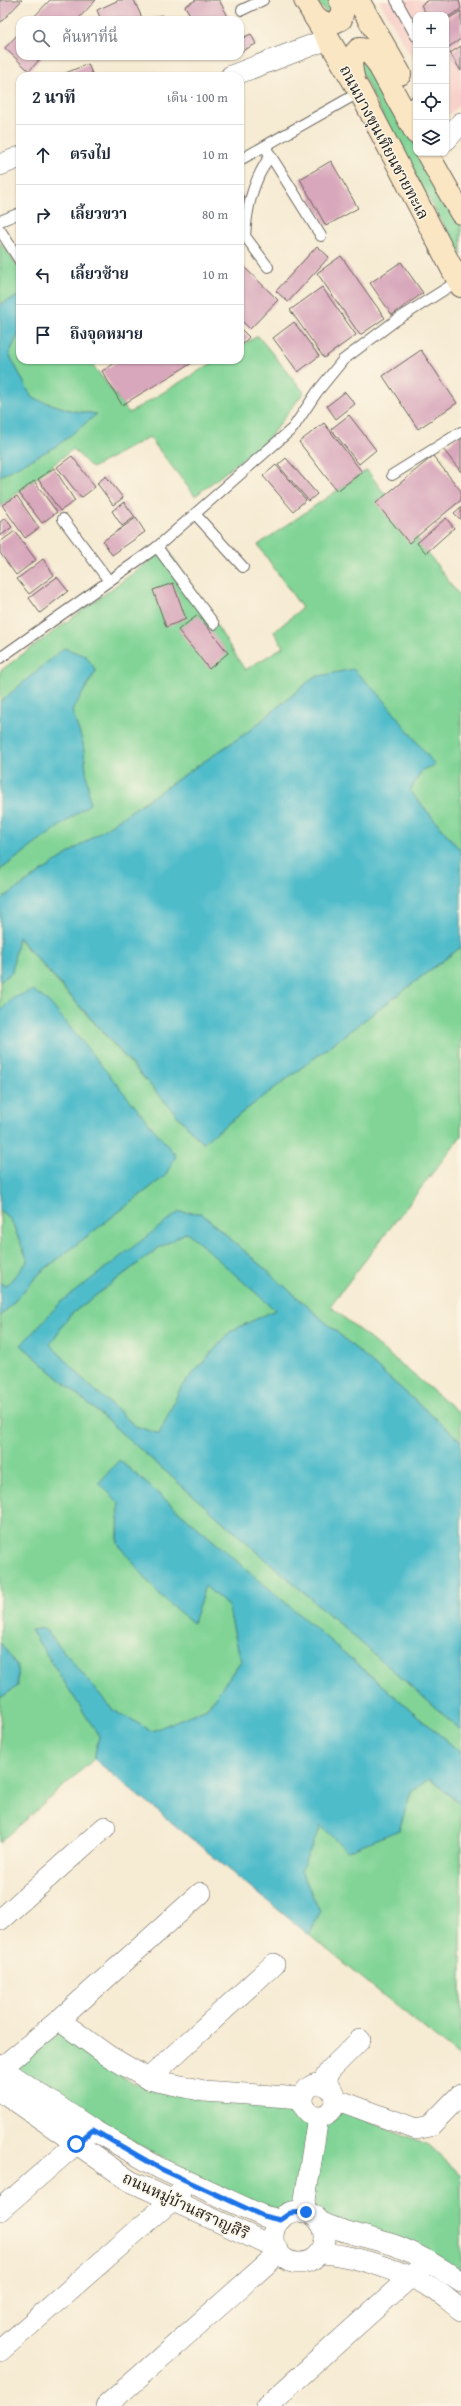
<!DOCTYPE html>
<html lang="th">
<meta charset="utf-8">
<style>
body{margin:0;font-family:"Gentium Book Plus","Noto Serif Thai",serif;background:#f6f6f7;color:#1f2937}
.controls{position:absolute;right:12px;top:12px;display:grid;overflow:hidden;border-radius:8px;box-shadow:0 1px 3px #0004}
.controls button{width:36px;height:36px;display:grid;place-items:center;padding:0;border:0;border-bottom:1px solid #e0e1e3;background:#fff;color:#1f2937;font:20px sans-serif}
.stop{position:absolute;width:12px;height:12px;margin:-9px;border:3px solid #1a73e8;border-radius:50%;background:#fff}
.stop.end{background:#1a73e8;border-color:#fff;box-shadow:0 1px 4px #0008}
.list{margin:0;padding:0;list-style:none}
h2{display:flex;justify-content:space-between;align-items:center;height:52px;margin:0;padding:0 16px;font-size:17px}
h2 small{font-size:13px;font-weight:400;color:#747a83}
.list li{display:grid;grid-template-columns:26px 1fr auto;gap:12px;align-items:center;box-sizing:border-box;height:60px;padding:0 16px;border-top:1px solid #e0e1e3}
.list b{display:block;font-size:15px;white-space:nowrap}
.list em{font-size:13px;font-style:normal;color:#747a83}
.icon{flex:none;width:22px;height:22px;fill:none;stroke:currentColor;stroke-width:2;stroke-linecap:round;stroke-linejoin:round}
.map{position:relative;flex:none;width:461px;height:2406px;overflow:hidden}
.search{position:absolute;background:#fff;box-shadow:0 1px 3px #0004;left:16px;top:16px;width:228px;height:44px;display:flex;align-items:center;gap:10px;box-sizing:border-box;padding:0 14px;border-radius:12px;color:#747a83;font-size:15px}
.panel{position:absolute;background:#fff;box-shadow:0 1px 3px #0004;left:16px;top:72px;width:228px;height:292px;border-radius:12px}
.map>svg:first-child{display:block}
.built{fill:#f7d0c9}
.green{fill:#81d496;stroke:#4e7859}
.water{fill:#4fbcca;stroke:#366c73;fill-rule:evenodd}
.building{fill:#d8a7bb}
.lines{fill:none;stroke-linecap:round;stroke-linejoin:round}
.lane-casing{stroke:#68645c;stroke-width:12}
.street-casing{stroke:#68645c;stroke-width:22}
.secondary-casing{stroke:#68645c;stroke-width:24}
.lane{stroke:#fff;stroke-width:10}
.street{stroke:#fff;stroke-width:21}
.secondary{stroke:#fbe6c4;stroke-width:22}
.route{stroke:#1a73e8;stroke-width:5}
.labels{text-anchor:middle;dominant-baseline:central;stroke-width:3;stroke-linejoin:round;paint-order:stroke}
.street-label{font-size:16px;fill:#1c1c1c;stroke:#fcf5e5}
</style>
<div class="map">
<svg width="461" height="2406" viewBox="0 0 461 2406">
<rect width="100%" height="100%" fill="#fcf5e5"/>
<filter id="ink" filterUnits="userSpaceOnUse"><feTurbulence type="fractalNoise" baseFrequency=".025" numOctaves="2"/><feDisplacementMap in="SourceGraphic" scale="8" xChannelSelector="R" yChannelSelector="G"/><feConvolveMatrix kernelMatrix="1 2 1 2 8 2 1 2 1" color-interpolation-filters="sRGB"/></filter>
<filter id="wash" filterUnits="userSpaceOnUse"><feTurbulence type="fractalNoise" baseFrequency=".012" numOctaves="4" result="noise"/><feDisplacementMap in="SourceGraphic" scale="16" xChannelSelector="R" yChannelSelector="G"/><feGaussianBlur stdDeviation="0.9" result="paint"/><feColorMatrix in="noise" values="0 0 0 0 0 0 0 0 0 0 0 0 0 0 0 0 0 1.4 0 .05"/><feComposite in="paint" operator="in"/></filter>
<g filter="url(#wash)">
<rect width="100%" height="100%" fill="#f6ebd3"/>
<path class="built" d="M379 0H461V102L447 118 446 15H416V64Z"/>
<g class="green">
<path d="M316 0H334L337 6 328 15Z"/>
<path d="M362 60 368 63 416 147V153H419L461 226V255L395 141 358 65Z"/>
<path d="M0 242 20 269V296L0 304Z"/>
<path d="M20 331V360H89L129 413 217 360H240V346L258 336 304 392 268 439 195 496 149 437 92 468 73 449 0 507V476L97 414 73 411 32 398 9 354Z"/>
<path d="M367 470 461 598V851L410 791 422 769 434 766 314 677 249 731 0 900V870L89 804 83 743 72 711 96 671 0 702V671L167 548 245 670 283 647 274 632 302 608 258 545Z"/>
<path d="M17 937 202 1143 461 947V1136L330 1306 461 1414V1441L201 1213 21 1345 461 1730V1753L119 1460 118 1544 193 1622 205 1585 228 1606 241 1661 207 1708 153 1732 113 1710 44 1628 31 1630 99 1736 94 1759 0 1843V1698L18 1686 17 1666 0 1642V1317L41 1272 165 1176 13 998 0 1011V982L12 972Z"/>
<path d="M0 1210 11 1220 28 1261 6 1286 0 1283Z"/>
<path d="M187 1232 276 1310 231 1331 181 1387 160 1434 135 1426 87 1383 50 1344 70 1315 157 1249Z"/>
<path d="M429 1779 461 1804V2058L309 1935 320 1912 301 1870 321 1825 399 1830 411 1792Z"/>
<path d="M55 2028 132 2083 157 2091 292 2104 299 2116 324 2127 334 2121 343 2110 429 2145 461 2175V2274L329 2221 315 2207 295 2204 276 2210 197 2179 19 2073 17 2065Z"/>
</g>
<g class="water">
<path d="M20 296V331L9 354 32 398 73 411 97 414 57 446 0 476V304Z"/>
<path d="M64 648 86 656 96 671 72 711 83 743 90 804 0 870V702Z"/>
<path d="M353 669 380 695 435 765 422 770 410 791 461 851V947L202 1143 18 937 12 972 0 982V900L249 731 314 677Z"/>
<path d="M33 990 50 1003 176 1156 165 1176 41 1272 0 1317V1283L6 1286 28 1261 11 1220 0 1210V1011L13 998Z"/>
<path d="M179 1212 201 1213 461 1441V1730L21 1345 61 1302ZM187 1232 275 1310 231 1331 181 1387 159 1434 135 1426 87 1383 50 1344 70 1315 157 1249Z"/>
<path d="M119 1460 461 1753V1804L429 1779 411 1792 399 1830 347 1851 321 1826 301 1870 320 1912 309 1935 94 1759 99 1736 31 1630 44 1628 113 1710 152 1731 207 1708 241 1661 228 1606 205 1586 193 1623 161 1597 118 1544 119 1503 99 1483Z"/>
<path d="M0 1642 17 1666 18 1686 0 1698Z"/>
</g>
<g id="blocks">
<g class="building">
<path d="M0 0H22L0 23Z"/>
<path d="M50 0H96L77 20H31Z"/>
<path d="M119 0H134L143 20H101L97 10Z"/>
<path d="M196 0H219L230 20H193L185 6Z"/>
<path d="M429 0H459L461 9 446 18V15H427L421 5Z"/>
<path d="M461 11V39L447 48 446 20Z"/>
<path d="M162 15 164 20H150Z"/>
<path d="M20 32V56H43L29 71 5 48Z"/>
<path d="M251 34 256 44 240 52V39Z"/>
<path d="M461 46V71L450 53Z"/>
<path d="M88 64 93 76H58Z"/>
<path d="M331 161 358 208 326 226 300 179Z"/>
<path d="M240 192 247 201 240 206Z"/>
<path d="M317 246 329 257 288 302 276 291Z"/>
<path d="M341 256 385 318 360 335 317 273Z"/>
<path d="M401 262 423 293 392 315 370 283Z"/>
<path d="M240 263 278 300 250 329 240 319Z"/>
<path d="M322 287 356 335 324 358 290 310Z"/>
<path d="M294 322 319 356 298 372 273 338Z"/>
<path d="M240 328 249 337 242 345 240 343Z"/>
<path d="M421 350 457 403 418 429 383 376Z"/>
<path d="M120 360H197L122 405 102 371Z"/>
<path d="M345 392 355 404 336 419 327 406Z"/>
<path d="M349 415 376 450 359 464 331 429Z"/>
<path d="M324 423 362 472 337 491 299 442Z"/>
<path d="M461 434V472L443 449Z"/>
<path d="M72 456 95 487 81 498 57 467Z"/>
<path d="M433 456 461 491V500L409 543 376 503Z"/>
<path d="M286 458 317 494 309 501 278 465Z"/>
<path d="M276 465 306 500 293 511 263 476Z"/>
<path d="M54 468 75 501 60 511 38 479Z"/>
<path d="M106 476 123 498 113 505 97 483Z"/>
<path d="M34 481 57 512 42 523 19 493Z"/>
<path d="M17 496 39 528 25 538 2 505Z"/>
<path d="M124 502 135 517 122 526 112 511Z"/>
<path d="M461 507V520L454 513Z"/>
<path d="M5 518 12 527 0 536V522Z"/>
<path d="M136 518 145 532 112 555 103 541Z"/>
<path d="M446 518 454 528 426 553 417 543Z"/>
<path d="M15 531 36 560 16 575 0 553V542Z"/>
<path d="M43 559 54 575 29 594 17 579Z"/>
<path d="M57 577 68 591 40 613 29 598Z"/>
<path d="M173 583 186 619 166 627 153 590Z"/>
<path d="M198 615 228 653 209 669 178 630Z"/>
</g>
</g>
</g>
<g filter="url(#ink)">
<use href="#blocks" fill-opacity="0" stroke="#68645c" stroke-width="1"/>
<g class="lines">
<g class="lane-casing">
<g id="lane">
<path d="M396 0 416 36"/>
<path d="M242 10 263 0"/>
<path d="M415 102 416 100"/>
<path d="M267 150 321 236"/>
<path d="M240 160 360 92"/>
<path d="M0 221 20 213"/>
<path d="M0 230 20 261"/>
<path d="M268 267 245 236C247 206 253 181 270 156"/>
<path d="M392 475 461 432"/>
<path d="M195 514 243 567"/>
<path d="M63 519 109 581"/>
<path d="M214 624 157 547 293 428 317 392 343 360 395 321 458 281"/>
<path d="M0 658 157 547"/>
</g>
</g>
<g class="street-casing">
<g id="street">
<path d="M231 76 328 39"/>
<path d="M446 140 461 123"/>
<path d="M0 165 20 157"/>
<path d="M0 1920 105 1827"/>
<path d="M59 2020 107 2055 148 2079 204 2091 302 2098"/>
<path d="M0 2067 93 2130 161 2169 263 2216 280 2220"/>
<path d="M0 2069 59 2020 201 1893"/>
<path d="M148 2079 274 1964"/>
<circle cx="319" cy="2100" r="16"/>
<path d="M322 2084 330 2070 360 2040"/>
<path d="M0 2090 130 2181 276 2248"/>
<path d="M335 2099 416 2129 430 2126 461 2094"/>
<path d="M0 2210 86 2135"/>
<circle cx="299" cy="2237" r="26"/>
<path d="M303 2212 318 2117"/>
<path d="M320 2222C345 2234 373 2237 399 2247 421 2256 441 2268 461 2282"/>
<path d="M319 2253C351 2254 406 2272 434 2289 443 2295 452 2303 461 2310"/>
<path d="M0 2351 180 2193"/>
<path d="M106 2406 279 2253"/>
<path d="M267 2406 428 2261"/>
</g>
</g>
<g class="secondary-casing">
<g id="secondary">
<path d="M305 0 360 92 461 286"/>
<path d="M358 0 400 74"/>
<path d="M315 17 328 25 341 19 344 6 340 0"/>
<path d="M354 81C351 67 348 59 359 49L367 50 377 62 416 133"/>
<path d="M427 153 461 213"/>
</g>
</g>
<use href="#lane" class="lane"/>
<use href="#street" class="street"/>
<use href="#secondary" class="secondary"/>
</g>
</g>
<g class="lines" filter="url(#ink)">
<path class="route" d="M76 2144 93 2130 161 2169 263 2216 280 2220 290 2213 306 2212"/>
</g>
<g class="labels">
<g class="street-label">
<text transform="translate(385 142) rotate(62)">ถนนบางขุนเทียนชายทะเล</text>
<text transform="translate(186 2205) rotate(25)">ถนนหมู่บ้านสราญสิริ</text>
</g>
</g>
</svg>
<div class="controls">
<button>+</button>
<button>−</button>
<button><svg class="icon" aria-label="locate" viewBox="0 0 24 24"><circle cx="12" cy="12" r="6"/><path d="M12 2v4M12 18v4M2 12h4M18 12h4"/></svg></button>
<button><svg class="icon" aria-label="layers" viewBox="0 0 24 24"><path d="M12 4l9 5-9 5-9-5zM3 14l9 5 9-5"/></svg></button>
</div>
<div class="stop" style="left:76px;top:2144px"></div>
<div class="stop end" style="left:306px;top:2212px"></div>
<div class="search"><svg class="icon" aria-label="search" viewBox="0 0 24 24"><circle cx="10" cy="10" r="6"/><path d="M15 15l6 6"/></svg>ค้นหาที่นี่</div>
<section class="panel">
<h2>2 นาที<small>เดิน · 100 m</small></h2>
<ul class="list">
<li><svg class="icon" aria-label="ahead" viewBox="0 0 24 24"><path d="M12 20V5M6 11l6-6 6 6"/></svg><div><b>ตรงไป</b></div><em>10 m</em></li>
<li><svg class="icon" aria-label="right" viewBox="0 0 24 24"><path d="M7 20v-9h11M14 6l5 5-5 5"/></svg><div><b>เลี้ยวขวา</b></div><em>80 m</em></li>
<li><svg class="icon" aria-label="left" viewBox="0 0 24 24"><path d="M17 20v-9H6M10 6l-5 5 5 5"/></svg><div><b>เลี้ยวซ้าย</b></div><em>10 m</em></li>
<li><svg class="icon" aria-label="arrive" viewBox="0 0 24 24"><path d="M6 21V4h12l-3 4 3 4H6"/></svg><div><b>ถึงจุดหมาย</b></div></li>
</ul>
</section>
</div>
